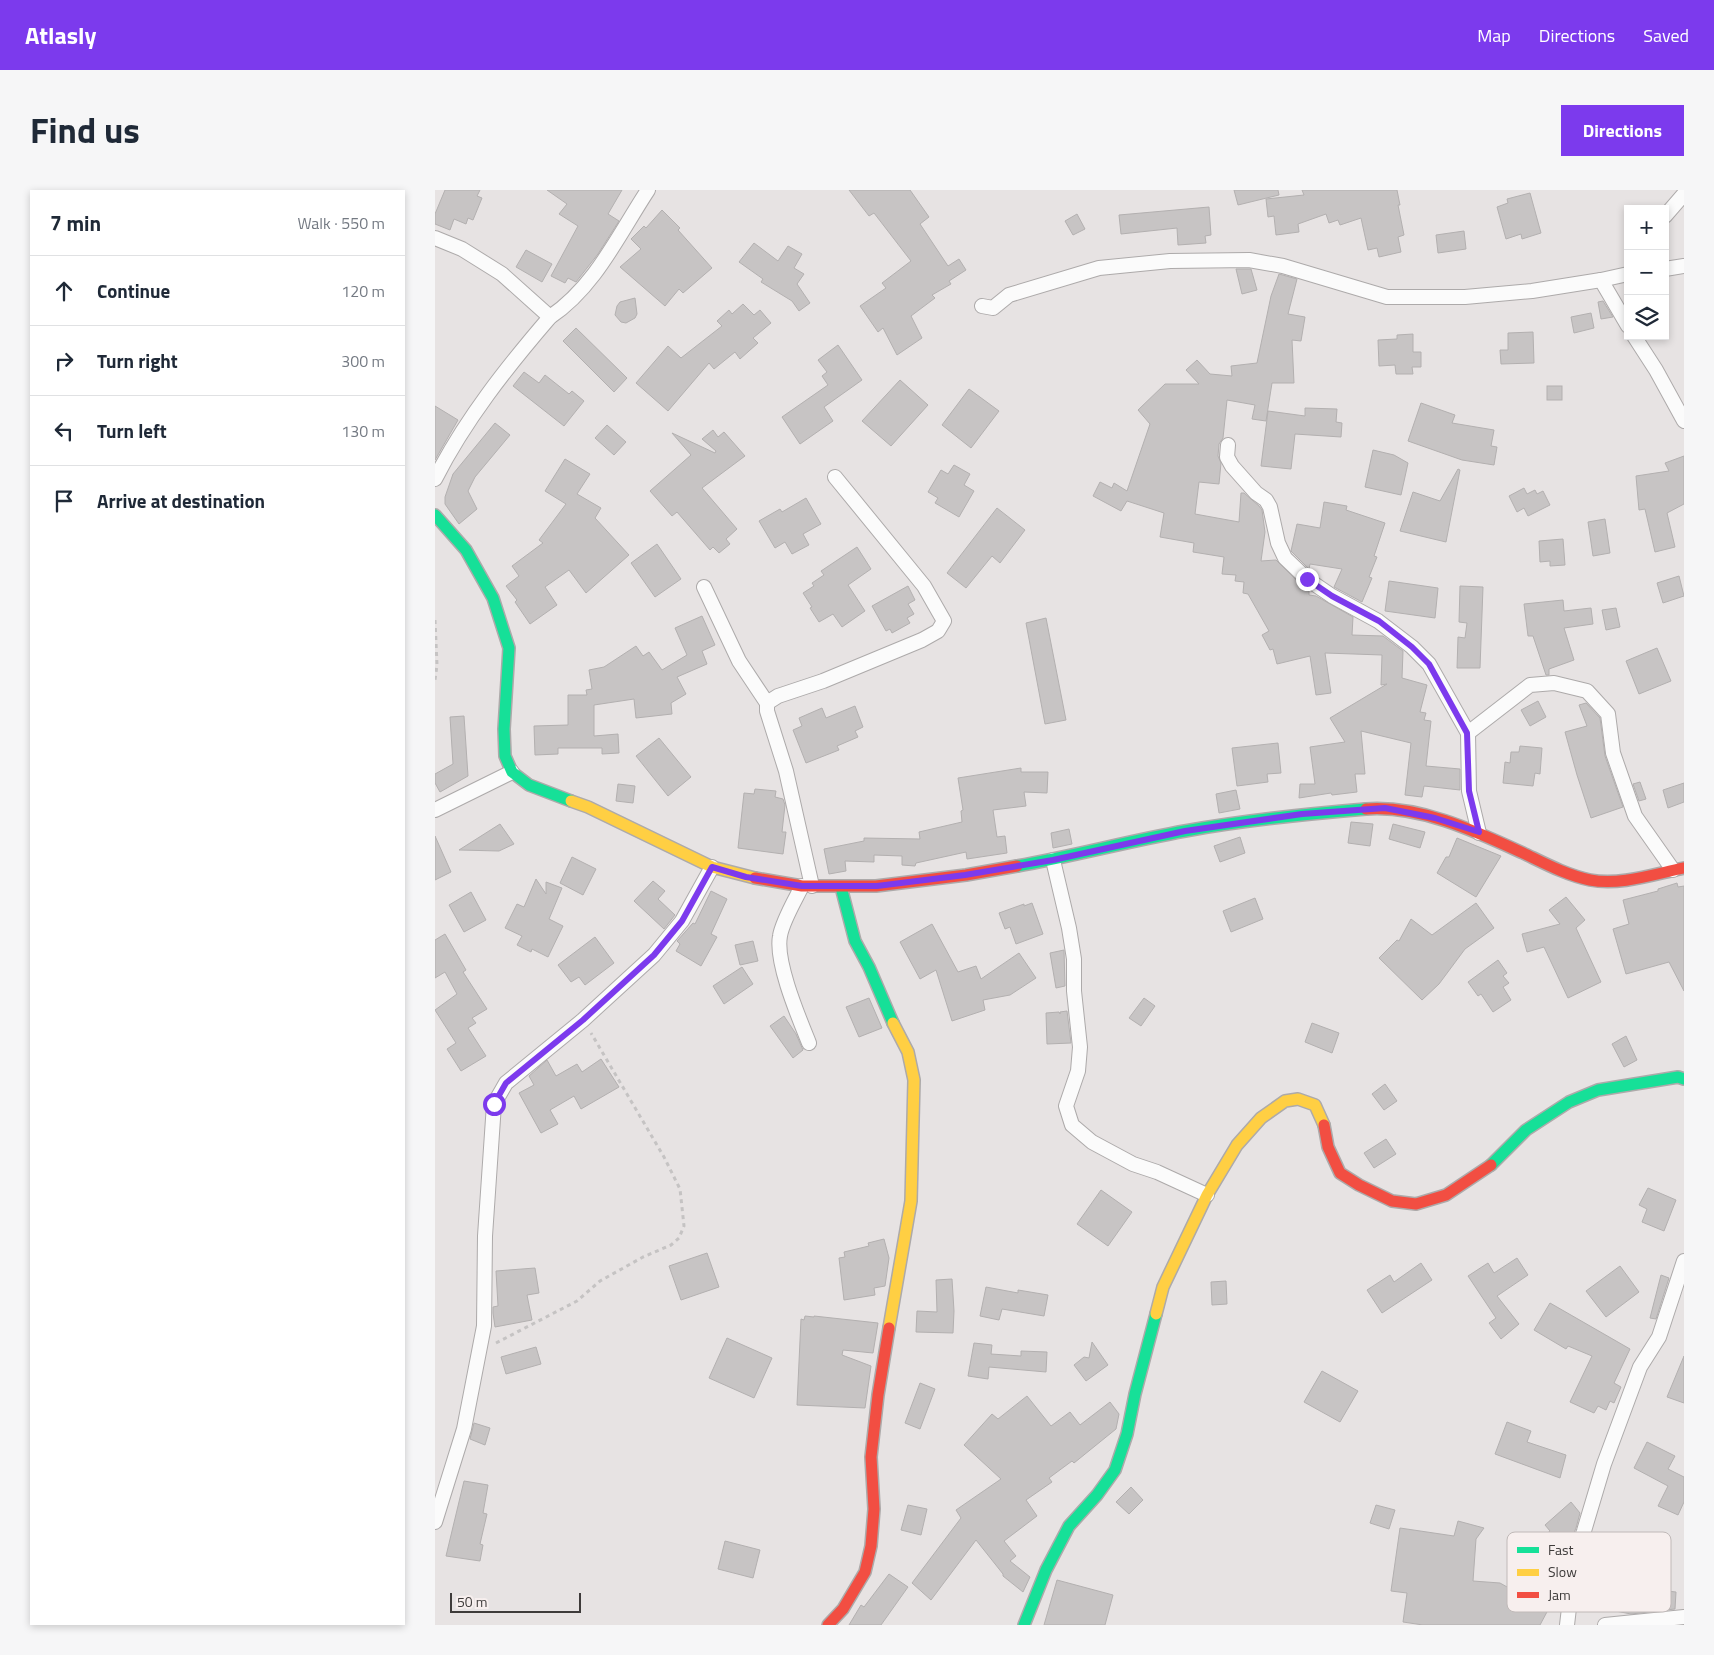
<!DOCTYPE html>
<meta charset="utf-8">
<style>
body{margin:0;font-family:"Titillium Web",sans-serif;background:#f6f6f7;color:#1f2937}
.controls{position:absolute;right:15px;top:15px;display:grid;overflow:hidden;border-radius:0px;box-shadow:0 2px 8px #0003}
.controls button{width:45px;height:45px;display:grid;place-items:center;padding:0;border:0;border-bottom:1px solid #e0e1e3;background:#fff;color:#1f2937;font:25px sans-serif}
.scale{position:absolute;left:15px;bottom:12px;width:131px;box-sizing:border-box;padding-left:5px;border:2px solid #3e3b3a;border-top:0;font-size:14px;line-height:18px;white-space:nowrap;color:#3e3b3a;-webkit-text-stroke:4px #f7efee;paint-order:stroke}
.stop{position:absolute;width:15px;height:15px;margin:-11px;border:4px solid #7c3aed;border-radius:50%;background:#fff}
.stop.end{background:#7c3aed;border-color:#fff;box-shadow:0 1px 5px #0008}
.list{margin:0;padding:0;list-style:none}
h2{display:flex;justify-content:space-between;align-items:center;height:65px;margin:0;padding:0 20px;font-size:21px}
h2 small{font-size:16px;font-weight:400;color:#747a83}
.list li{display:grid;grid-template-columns:32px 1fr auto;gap:15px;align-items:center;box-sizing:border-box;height:70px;padding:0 20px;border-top:1px solid #e0e1e3}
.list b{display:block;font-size:19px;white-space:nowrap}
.list em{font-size:16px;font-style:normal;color:#747a83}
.icon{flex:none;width:28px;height:28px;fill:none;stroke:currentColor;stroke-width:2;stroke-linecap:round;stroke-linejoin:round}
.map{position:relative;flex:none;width:1249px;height:1435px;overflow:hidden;border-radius:0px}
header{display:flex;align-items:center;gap:30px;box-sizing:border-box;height:70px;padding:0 25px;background:#7c3aed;color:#fff}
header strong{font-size:24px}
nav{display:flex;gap:28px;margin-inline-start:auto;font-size:18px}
.intro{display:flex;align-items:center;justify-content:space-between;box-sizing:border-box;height:120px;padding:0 30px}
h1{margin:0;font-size:35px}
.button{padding:12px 22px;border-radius:0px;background:#7c3aed;color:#fff;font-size:18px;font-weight:700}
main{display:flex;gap:30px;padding:0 30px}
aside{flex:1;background:#fff;border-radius:0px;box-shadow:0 2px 8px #0003}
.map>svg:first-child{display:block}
.building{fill:#c7c4c4;stroke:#b3b0b0}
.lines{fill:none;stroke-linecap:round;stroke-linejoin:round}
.street-casing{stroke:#adaaaa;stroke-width:16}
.fast-casing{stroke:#adaaaa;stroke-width:14}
.slow-casing{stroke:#adaaaa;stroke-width:14}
.jam-casing{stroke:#adaaaa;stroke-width:14}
.path{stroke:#c5c3c3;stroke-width:3;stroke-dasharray:4 4;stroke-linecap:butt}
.street{stroke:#fbfbfb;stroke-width:14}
.fast{stroke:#16e098;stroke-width:11}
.slow{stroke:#ffcf43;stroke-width:11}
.jam{stroke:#f24e42;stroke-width:11}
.route{stroke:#7c3aed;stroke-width:6}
.key{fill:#f7efee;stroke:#c0b9b8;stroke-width:1}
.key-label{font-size:14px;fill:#3e3b3a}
</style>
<header>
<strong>Atlasly</strong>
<nav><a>Map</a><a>Directions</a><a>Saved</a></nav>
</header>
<div class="intro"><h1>Find us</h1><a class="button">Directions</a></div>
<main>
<aside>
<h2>7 min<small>Walk · 550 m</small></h2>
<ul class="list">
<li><svg class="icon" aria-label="ahead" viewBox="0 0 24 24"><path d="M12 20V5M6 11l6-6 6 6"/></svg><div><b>Continue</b></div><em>120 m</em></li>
<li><svg class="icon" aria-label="right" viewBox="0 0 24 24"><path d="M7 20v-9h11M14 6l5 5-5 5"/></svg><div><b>Turn right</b></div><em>300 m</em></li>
<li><svg class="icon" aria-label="left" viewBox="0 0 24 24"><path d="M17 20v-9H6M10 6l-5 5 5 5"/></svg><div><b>Turn left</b></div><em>130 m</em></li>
<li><svg class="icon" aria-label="arrive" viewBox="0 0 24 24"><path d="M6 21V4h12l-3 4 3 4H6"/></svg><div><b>Arrive at destination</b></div></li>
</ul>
</aside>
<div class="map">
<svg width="1249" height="1435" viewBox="0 0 1249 1435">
<rect width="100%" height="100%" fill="#e7e3e3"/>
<g class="building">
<path d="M10 0H45L42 6 47 8 38 30 33 28 31 34 19 29 15 40 0 34V24Z"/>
<path d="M112 0H187L173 24 184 31 163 64 141 92 133 88 130 93 116 86 143 36 124 24 132 14Z"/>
<path d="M414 0H475L494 27 485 34 513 76 524 69 531 80 514 91 516 94 497 105 500 108 476 126 487 148 462 165 448 138 443 142 425 116 451 98 447 93 476 71 439 23 434 26Z"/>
<path d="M799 0H843L844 5 803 15Z"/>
<path d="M867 0H962L965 15H963L969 45 963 47 966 62 944 67 942 58 933 60 926 28 905 35 903 30 894 33 891 24 863 34 864 42 841 45 839 26 833 27 831 9 869 5Z"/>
<path d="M1095 3 1106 43 1087 49 1086 44 1071 49 1062 17 1073 13 1072 9Z"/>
<path d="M774 17 776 45 770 46 771 53 743 55 742 38 686 44 684 25Z"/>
<path d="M227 20 245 38 243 40 277 78 248 103 244 99 230 116 185 77 206 59 196 49 209 36 211 38Z"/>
<path d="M642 24 650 39 638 45 630 31Z"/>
<path d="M1029 41 1031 59 1003 63 1001 45Z"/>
<path d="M319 53 343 71 353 56 367 64 359 78 369 84 362 94 375 113 364 121 357 111 326 92 328 89 304 72Z"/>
<path d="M91 60 117 74 107 92 81 77Z"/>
<path d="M801 79H816L822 100 807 104Z"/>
<path d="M844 84 862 89 853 124 870 127 866 151 857 150 859 193H837L831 231 817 229 820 215 792 210 788 248 784 254 783 266 786 273 784 294 764 292 760 324 804 332 806 303H809L824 316 827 320 830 342 826 371 841 370 866 395 874 401V405L881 406 918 427 917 445 948 446 968 461 967 488 992 495 985 522 991 523 989 530 996 531 991 576 1025 579V600L989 596 987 607 970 605 976 553 926 541 930 584H920L922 602 897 605 896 603 864 608 865 594H880L875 557 910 552 895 528 952 494 946 495 947 465 890 463 896 503 881 505 875 466 842 474 838 459 835 460 827 445 834 441 813 404 808 403 809 392 800 391 801 385 787 384 789 367 758 362 759 353 725 347 729 323 692 311 686 321 658 306 665 292 677 298 679 293 692 301 715 234 703 220 730 194H764L751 180 762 170 775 184 797 186 796 176 822 173 836 106Z"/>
<path d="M200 108 202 124 200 128 191 133 186 132 180 125 182 116 185 112Z"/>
<path d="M1168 111 1178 127 1166 129 1163 112Z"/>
<path d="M308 114 319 125 325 120 336 133 318 148 323 153 305 169 300 162 279 179 274 173 233 221 201 193 233 156 246 168 287 136 282 131 294 120 297 124Z"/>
<path d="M1156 123 1159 138 1139 143 1136 127Z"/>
<path d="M141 138 192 188 179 202 128 151Z"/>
<path d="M1098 142 1099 173 1066 174 1065 160H1073V143Z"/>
<path d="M978 144V162H986V177H977L978 184H961L960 175 944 176 943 150 962 149V145Z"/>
<path d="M403 155 427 190 389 217 398 231 365 254 347 227 393 195 387 186 392 182 383 170Z"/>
<path d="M89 182 104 193 110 185 134 204 137 201 149 211 129 236 78 196Z"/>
<path d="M465 190 493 215 456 256 427 231Z"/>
<rect x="1112" y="196" width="15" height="14"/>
<path d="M534 199 564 221 536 258 507 235Z"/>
<path d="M986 213 1020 225 1017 233 1059 240 1056 256 1062 257 1059 275 1027 270 973 251Z"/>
<path d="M0 216 23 230 0 270Z"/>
<path d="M870 218 902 219 901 232 907 233 906 247 860 244 856 279 826 276 833 221 870 226Z"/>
<path d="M60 233 75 245 40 287 33 301 42 319 24 334 10 314V307L18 284Z"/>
<path d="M172 235 191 252 179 265 160 248Z"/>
<path d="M278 240 283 247 289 242 310 266 267 298 302 339 291 349 295 354 284 363 278 357 275 360 242 322 237 326 215 301 256 265 237 243 280 263 281 261 267 249Z"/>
<path d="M938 260 959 265 973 273 966 305 930 297Z"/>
<path d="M1249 266V314L1232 323 1240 357 1220 362 1210 319 1204 320 1201 286 1234 281 1230 273Z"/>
<path d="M130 269 155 284 142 304 166 318 160 328 194 365 151 403 134 380 110 397 122 415 95 434 80 412 82 410 71 396 84 386 77 376 108 353 104 350 131 314 110 301Z"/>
<path d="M519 275 535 284 529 295 539 301 524 327 500 313 503 308 493 302 506 280 513 284Z"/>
<path d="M1023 279 1025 280 1011 352 965 341 978 302 1005 311Z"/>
<path d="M1089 298 1092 304 1100 300 1102 304 1108 301 1115 315 1093 326 1089 318 1082 322 1074 306Z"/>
<path d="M371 308 386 334 368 344 374 355 357 364 350 352 340 358 324 331 345 319 347 322Z"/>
<path d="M889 312 912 316 911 320 950 333 939 366 942 367 934 387 937 388 927 412 899 397 907 379 875 374 874 379 856 361 862 334 885 338Z"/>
<path d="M562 318 590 340 565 373 557 366 531 398 512 383Z"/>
<path d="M1170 329 1175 363 1158 366 1153 332Z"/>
<path d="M1128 349 1130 375 1115 376V371L1105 372 1104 351Z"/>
<path d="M222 354 246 389 220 407 196 373Z"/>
<path d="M422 357 436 379 413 395 430 421 407 437 398 424 384 432 375 418 377 417 368 403 379 396 377 393 389 385 386 381Z"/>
<path d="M1244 386 1249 406 1228 413 1222 393Z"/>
<path d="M954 391 1003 398 1000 428 950 421Z"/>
<path d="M473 396 480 410 473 414 479 424 472 428 475 433 457 443 455 439 451 441 437 416Z"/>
<path d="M1025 396 1048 397 1045 478H1022L1023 447 1030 448 1032 433 1024 432Z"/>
<path d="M1128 410 1129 421 1156 418 1158 434 1129 438 1139 470 1114 479V485H1111L1098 446H1093L1089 414Z"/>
<path d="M1181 418 1185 437 1171 440 1167 420Z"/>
<path d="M267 426 280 455 267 461 272 474 242 487 251 504 236 513 237 524 201 528 199 509 159 515V546L183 544 184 563 167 564V558H123V564L100 565 99 536 133 535V505H152L151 500 157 499 154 480 169 477 201 456 208 466 214 462 227 480 252 465 240 438Z"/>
<path d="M611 428 631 530 610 534 591 433Z"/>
<path d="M1222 458 1236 491 1204 504 1191 471Z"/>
<path d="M1103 511 1111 527 1095 536 1086 520Z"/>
<path d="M1151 513 1165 528 1170 566 1188 617 1156 628 1142 585 1130 542 1152 536 1144 515Z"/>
<path d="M420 516 428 537 420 541 423 547 402 556 404 560 371 573 358 540 367 536 364 528 387 518 391 528Z"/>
<path d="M29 526 33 586 5 602 0 593V584L18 574 15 527Z"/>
<path d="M224 548 256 587 233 606 201 566Z"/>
<path d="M843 553 846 583 832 584 833 592 802 596 797 558Z"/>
<path d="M1085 556 1107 558 1105 584 1100 583 1098 596 1068 593 1070 572 1075 573 1076 562H1084Z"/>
<path d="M586 578V582H613L612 603 589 602 591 616 558 620 562 647 570 646 572 663 532 669 531 662 481 673 480 676 467 675V666L439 665V672L410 671 411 681 394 684 389 659 429 651V648L485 649 484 642 527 632 526 621 528 620 523 588Z"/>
<path d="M1205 592 1211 609 1204 611 1198 594Z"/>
<path d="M1249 593V612L1233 618 1228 600Z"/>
<path d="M183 594 200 596 198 613 181 611Z"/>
<path d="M320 599 341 601 340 607 348 609 350 615 347 642H351L348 664 303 658 309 603 319 604Z"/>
<path d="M801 600 805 619 784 623 781 604Z"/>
<path d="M916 632 938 634 935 656 913 653Z"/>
<path d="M65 634 79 654 64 661 24 660Z"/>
<path d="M958 634 990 642 985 658 954 649Z"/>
<path d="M634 639 637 654 618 658 616 643Z"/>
<path d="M0 646 16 682 0 690Z"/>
<path d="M805 647 810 663 785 672 779 656Z"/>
<path d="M1022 648 1066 666 1041 707 1002 683 1011 667H1014Z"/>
<path d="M137 667 161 679 148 705 125 693Z"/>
<path d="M101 689 111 704V692L127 698 114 729 128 736 113 767 97 759 96 762 82 755 87 746 70 738 82 714 89 717Z"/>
<path d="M218 691 230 701 223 709 240 725 229 739 199 711Z"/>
<path d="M1242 693 1243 697 1249 696V801L1234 772 1191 784 1178 739 1194 734 1188 710 1223 701V699Z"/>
<path d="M276 701 292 709 276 744 282 747 266 776 241 761 245 754 242 751 258 733 260 734Z"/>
<path d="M36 702 51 730 29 742 14 715Z"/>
<path d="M1131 707 1150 730 1141 738 1166 792 1133 808 1109 757 1092 762 1087 744 1125 734 1114 720Z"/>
<path d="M820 708 828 729 796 742 788 721Z"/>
<path d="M597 713 608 744 581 754 575 737 570 739 564 723 589 714V716Z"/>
<path d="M1041 713 1059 738 1030 759 1004 794 987 810 944 768 962 750 964 751 976 729 997 745Z"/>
<path d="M497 734 523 782 541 776 546 789 584 763 601 788 575 805 548 810 550 820 517 831 501 780 485 789 465 752Z"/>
<path d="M10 744 31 780 28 782 52 819 37 828 41 833 33 838 51 866 26 881 12 859 21 853 0 820 22 804 10 782 0 788V750Z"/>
<path d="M160 747 179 773 150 795 144 787 136 792 123 775Z"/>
<path d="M318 751 323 771 305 775 300 755Z"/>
<path d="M629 760 630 796 621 798 615 763Z"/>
<path d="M1063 770 1072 783 1068 786 1074 793 1068 797 1076 810 1058 822 1046 804 1043 806 1033 792Z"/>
<path d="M307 777 318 794 289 814 278 796Z"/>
<path d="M434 808 447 838 424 847 411 817Z"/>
<path d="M709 808 720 816 706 836 694 828Z"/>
<path d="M632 821 636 853 612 854 611 823 624 822 625 824V822Z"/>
<path d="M349 826 361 844 368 860 358 868 335 836Z"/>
<path d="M877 833 904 843 897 863 870 852Z"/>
<path d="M1191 846 1202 870 1189 877 1177 854Z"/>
<path d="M166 869 184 897 146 919 139 906 115 920 123 934 106 943 84 903 99 895 94 886 112 870 121 886 142 874 147 882Z"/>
<path d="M950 894 962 911 949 920 937 904Z"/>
<path d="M951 949 961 964 939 978 929 963Z"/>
<path d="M1213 998 1241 1010 1229 1041 1207 1032 1212 1019 1204 1015Z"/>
<path d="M666 1000 697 1022 673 1056 642 1034Z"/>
<path d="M449 1049 454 1068 450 1096 439 1098 440 1105 409 1110 404 1068 410 1067 409 1062 434 1056 433 1053Z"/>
<path d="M272 1063 284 1097 246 1110 234 1076Z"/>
<path d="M1082 1068 1093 1085 1062 1106 1084 1134 1066 1149 1054 1133 1061 1128 1033 1086 1053 1073 1059 1083Z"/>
<path d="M986 1073 997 1090 947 1123 932 1100 955 1085 959 1092Z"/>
<path d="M1185 1076 1204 1102 1171 1127 1151 1101Z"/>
<path d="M100 1078 104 1103 92 1105 97 1130 60 1137 58 1123V1117L63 1116 61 1081Z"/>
<path d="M1226 1085 1234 1088 1221 1129 1215 1128Z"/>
<path d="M517 1089 519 1121 518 1143 481 1142 482 1121 502 1122 501 1090Z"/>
<path d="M791 1091 792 1114 777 1115 776 1092Z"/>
<path d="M551 1097 583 1103V1100L613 1105 609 1126 567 1119 564 1130 545 1126Z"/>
<path d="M1115 1113 1195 1159 1179 1193 1186 1197 1179 1213 1175 1211 1171 1220 1163 1216 1159 1223 1135 1212 1157 1166 1133 1156 1131 1159 1099 1140Z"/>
<path d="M370 1126 379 1127V1126L443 1133 438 1163 408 1160 407 1165 436 1176 430 1218 362 1215 366 1129 369 1130Z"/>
<path d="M292 1148 337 1168 319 1208 274 1188Z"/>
<path d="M657 1152 673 1175 651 1191 639 1175 649 1167 654 1168Z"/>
<path d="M539 1153 557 1155 556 1164 586 1166V1161L612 1162 611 1182 554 1177 553 1189 533 1186Z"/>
<path d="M101 1157 106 1174 71 1184 66 1167Z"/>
<path d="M1249 1166V1213L1232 1207Z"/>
<path d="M887 1181 923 1201 905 1232 869 1212Z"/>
<path d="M485 1193 500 1199 485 1239 470 1233Z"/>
<path d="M592 1206 616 1236 635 1222 645 1235 675 1212 684 1224 681 1239 639 1273 637 1271 614 1288 617 1292 591 1310 602 1326 569 1351 581 1366 575 1371 595 1387 588 1402 568 1386V1384L541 1350 496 1410 477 1393 526 1328 521 1320 566 1289 529 1255 557 1224 563 1229Z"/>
<path d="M1072 1232 1096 1241 1092 1252 1131 1265 1125 1288 1060 1264Z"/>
<path d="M39 1233 55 1238 50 1255 35 1249Z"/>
<path d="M1212 1252 1240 1266 1233 1279 1249 1287V1312L1243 1325 1223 1316 1233 1296 1199 1278Z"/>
<path d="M29 1291 53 1295 48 1323 52 1324 45 1354 48 1355 45 1371 11 1366Z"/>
<path d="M696 1297 708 1310 694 1324 681 1312Z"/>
<path d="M1136 1312 1145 1323 1141 1338 1138 1345 1120 1361 1108 1347 1115 1341 1110 1335Z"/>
<path d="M473 1315 492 1319 486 1345 466 1340Z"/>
<path d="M941 1315 960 1320 954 1339 935 1333Z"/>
<path d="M1023 1331 1049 1338 1041 1349 1038 1391 1065 1393 1113 1420 1105 1435H988L968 1432 972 1403 956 1401 965 1338 1019 1346Z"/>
<path d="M290 1351 325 1360 318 1388 283 1379Z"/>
<path d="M454 1384 473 1397 446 1435H414L426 1415 429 1417Z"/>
<path d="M622 1390 678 1405 670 1435H609Z"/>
<path d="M1213 1399 1241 1402 1240 1419 1196 1424 1170 1419 1174 1400 1213 1408Z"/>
</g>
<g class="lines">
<g class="street-casing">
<g id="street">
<path d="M1230 26 1249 4"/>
<path d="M0 48 27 59 67 84 115 127"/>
<path d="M1230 79 1249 76"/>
<path d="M1166 90 1193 136"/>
<path d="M547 116 558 118 574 105 664 78 735 71 814 70 848 76 952 107H1030L1097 101 1166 90 1193 84"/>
<path d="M1199 146 1221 180 1249 231"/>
<path d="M793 255 792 267 797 276 821 303 831 310 835 317 843 353 850 368 872 389 897 406 943 431 977 457 994 474 1033 543 1034 601 1044 643"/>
<path d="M0 289C30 230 72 177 115 127 160 97 184 44 213 0"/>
<path d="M269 397 304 471 332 513V521L351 581 377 696"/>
<path d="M332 513 343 506 388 491 487 450 503 441 509 431 489 396 400 287"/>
<path d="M1033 543 1095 495 1119 493 1152 501 1173 524 1178 563 1200 626 1238 680"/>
<path d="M0 620 77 582"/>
<path d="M618 670 634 738 639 769V801L645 857 643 881 631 916 637 935 657 952 698 974 722 982 772 1005"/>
<path d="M367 696C360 710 347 732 345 746 340 772 364 828 374 853"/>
<path d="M0 1332 29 1239 49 1136 50 1046 59 914 71 893 148 830 219 765 247 731 277 677"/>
<path d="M1132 1435 1140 1367 1149 1341 1169 1274 1205 1177 1224 1147 1249 1071"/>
<path d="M1170 1435 1249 1427"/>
</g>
</g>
<g class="fast-casing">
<g id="fast">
<path d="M0 325 31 360 58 408 74 458 69 539 70 566 77 582 94 595 136 611"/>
<path d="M582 676C639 666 694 651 750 641 810 630 871 624 931 619"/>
<path d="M406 697 420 751 434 777 458 833"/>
<path d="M1056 975 1091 940 1134 912 1163 900 1243 887 1249 889"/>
<path d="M589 1435 611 1380 634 1336 662 1305 680 1280 692 1244 700 1204 721 1124"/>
</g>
</g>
<g class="slow-casing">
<g id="slow">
<path d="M136 611 153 617 277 677 320 688"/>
<path d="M721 1124 728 1097 772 1005 802 955 826 928 850 911 863 909 880 915 889 935"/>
<path d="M454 1138 476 1011 479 890 473 862 458 833"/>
</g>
</g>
<g class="jam-casing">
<g id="jam">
<path d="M931 619C985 615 1040 641 1088 663 1109 673 1131 685 1155 690 1185 696 1219 684 1249 678"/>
<path d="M320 688 367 696H441L531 685 582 676"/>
<path d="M889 935 893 957 905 983 924 995 957 1011 981 1014 1011 1005 1056 975"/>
<path d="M393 1435 408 1419 430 1382 436 1356 439 1319 436 1267 443 1205 454 1138"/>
</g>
</g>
<g class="path">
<path d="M0 430 2 475 0 490"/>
<path d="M61 1153 142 1111 165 1091 208 1067 236 1055 244 1048 249 1036 245 999 229 967 156 843"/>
</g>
<use href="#street" class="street"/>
<use href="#fast" class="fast"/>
<use href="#slow" class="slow"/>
<use href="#jam" class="jam"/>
</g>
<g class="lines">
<path class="route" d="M59 914 71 893 148 830 219 765 247 731 277 677 311 687 367 696H442L530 685 618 670 750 641 867 624 950 618 1000 628 1044 642 1034 601 1032 543 994 474 977 457 944 431 897 406 872 389"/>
</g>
<rect x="1072" y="1342" width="164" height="80" rx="8" class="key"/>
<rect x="1082" y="1357" width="22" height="6" fill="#16e098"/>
<rect x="1082" y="1379" width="22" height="7" fill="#ffcf43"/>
<rect x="1082" y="1402" width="22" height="6" fill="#f24e42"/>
<g class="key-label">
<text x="1113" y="1365">Fast</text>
<text x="1113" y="1387">Slow</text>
<text x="1113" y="1410">Jam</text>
</g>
</svg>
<div class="controls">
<button>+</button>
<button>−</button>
<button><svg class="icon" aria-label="layers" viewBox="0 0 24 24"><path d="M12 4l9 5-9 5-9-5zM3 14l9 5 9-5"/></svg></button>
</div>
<div class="scale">50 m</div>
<div class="stop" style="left:59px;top:914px"></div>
<div class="stop end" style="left:872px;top:389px"></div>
</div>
</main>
